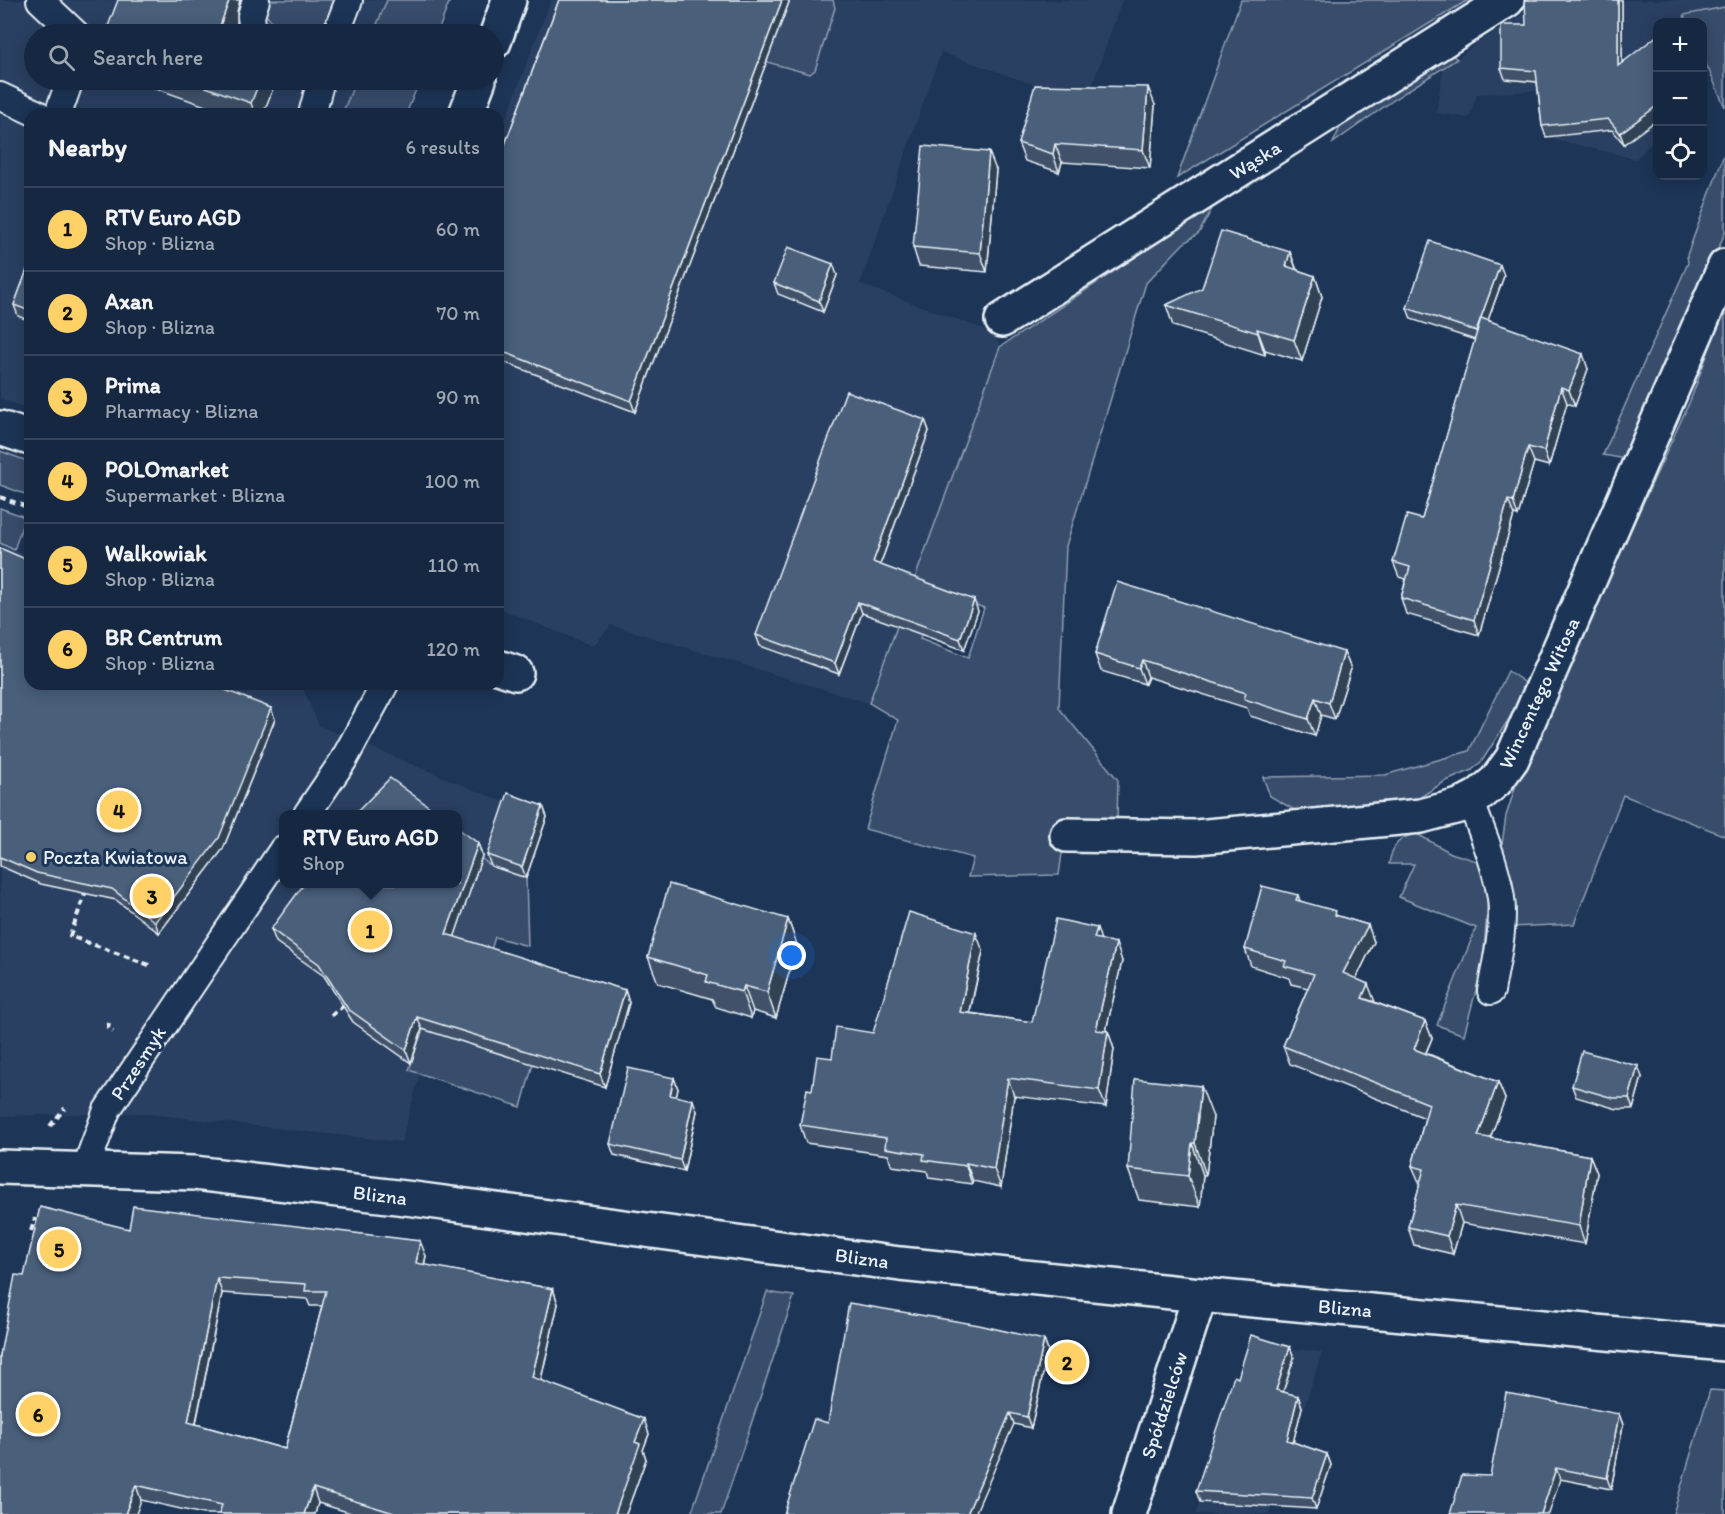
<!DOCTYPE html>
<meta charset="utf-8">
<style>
body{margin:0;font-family:Itim,sans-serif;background:#1f3048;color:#f1f3f6}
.controls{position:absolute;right:18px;top:18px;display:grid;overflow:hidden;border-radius:12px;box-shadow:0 3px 15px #0003}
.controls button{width:54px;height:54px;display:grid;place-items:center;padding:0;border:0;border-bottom:2px solid #35445a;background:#162841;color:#f1f3f6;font:30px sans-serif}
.you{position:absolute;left:792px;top:956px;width:21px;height:21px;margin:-15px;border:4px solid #fff;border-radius:50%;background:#1a73e8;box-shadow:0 0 0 9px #1a73e833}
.badge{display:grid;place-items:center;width:39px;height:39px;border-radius:50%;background:#ffd166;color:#111;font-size:20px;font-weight:700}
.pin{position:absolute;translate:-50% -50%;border:3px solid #fff;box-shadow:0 2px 6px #0006}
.popup{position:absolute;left:279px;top:810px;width:183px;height:78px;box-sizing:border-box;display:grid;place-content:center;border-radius:12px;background:#162841;filter:drop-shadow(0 2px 4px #0005);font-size:20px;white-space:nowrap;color:#9ea6b1}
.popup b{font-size:22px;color:#f1f3f6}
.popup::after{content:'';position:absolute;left:50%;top:100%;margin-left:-12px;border:12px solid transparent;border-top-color:#162841}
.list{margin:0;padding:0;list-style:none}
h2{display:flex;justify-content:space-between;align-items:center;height:78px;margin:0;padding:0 24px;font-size:26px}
h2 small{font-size:20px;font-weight:400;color:#9ea6b1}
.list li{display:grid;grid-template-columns:39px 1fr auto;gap:18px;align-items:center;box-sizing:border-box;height:84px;padding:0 24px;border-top:2px solid #35445a}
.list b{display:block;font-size:22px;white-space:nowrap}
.list p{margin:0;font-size:20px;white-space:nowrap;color:#9ea6b1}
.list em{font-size:20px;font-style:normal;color:#9ea6b1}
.icon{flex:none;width:33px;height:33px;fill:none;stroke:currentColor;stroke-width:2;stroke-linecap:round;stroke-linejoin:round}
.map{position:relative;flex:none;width:1725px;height:1514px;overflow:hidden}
.search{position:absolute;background:#162841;box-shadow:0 3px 15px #0003;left:24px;top:24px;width:480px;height:66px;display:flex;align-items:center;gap:15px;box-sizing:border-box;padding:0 21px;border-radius:33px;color:#9ea6b1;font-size:22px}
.panel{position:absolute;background:#162841;box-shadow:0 3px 15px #0003;left:24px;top:108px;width:480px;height:582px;border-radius:18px}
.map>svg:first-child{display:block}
.built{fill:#2a4162;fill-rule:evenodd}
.green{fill:#374d6c;stroke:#909fb2;stroke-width:1.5;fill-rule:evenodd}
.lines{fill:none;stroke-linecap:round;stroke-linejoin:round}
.lane-casing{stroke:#e8f1f8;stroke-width:30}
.street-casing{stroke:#e8f1f8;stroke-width:38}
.secondary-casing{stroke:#e8f1f8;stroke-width:38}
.path{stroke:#e8f1f8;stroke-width:4;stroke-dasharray:6 4.5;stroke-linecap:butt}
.lane{stroke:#1d3557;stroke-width:26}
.street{stroke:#1d3557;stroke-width:33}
.secondary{stroke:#1d3557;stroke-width:33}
.wall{fill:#3f5169;stroke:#e8f1f8;stroke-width:1.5;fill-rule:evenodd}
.shaded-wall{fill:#334255;stroke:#e8f1f8;stroke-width:1.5}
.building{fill:#495e7a;stroke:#e8f1f8;stroke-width:1.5;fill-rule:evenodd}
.poi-dot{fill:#ffd166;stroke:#1d3557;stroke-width:2}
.labels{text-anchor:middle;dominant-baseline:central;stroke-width:6;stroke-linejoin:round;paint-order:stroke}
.street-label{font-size:20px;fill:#e8f1f8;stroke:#1d3557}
.poi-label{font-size:20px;fill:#e8f1f8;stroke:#1d3557;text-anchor:start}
</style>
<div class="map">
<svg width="1725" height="1514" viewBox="0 0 1725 1514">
<rect width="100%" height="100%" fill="#1d3557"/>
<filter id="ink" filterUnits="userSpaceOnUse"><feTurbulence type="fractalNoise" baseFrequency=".0167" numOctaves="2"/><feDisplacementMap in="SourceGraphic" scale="12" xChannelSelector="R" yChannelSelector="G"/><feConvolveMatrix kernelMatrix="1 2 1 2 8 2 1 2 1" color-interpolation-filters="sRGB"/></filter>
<g filter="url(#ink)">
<g class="built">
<path d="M0 0H427L414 34H34V80H397L384 114H30V410L0 398Z"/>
<path d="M551 0H1122L1086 103 941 52 860 284 994 333 1000 347 869 703 611 625 593 646 498 608V140Z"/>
<path d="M1545 0H1725V7L1684 15 1687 22H1658L1657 137 1636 159 1546 137 1552 90 1477 94 1469 118 1436 113 1443 70 1477 43Z"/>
<path d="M0 543 30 556V684H301L319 726 511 805 491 866 481 858 411 1063 409 1070 420 1074 401 1142 140 1113 0 1116ZM283 814H457V884H283Z"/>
<path d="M1249 1345 1322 1352 1270 1514H1196Z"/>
</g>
<g class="green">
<path d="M269 0H337L324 34 281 32 264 13Z"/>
<path d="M387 0H450L437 34H373Z"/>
<path d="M783 0H833L835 8 815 70 810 74 767 62Z"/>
<path d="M1241 0H1468L1177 178Z"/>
<path d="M1725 7V107L1703 57 1702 22H1687L1684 15Z"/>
<path d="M1452 55 1457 59 1402 94 1333 143 1343 121Z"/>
<path d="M356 80H420L406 114H342Z"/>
<path d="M1725 152V232L1682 342 1625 459 1603 455 1688 263 1687 255Z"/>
<path d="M1214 205 1199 233 1183 244 1146 283 1066 546 1059 708 1118 780 1117 820 1063 846 1059 875 968 877 973 858 865 829 898 720 869 703 1000 347ZM938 590 984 608 968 658 920 639Z"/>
<path d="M1725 307V836L1623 795 1574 924 1511 927 1513 881 1501 851 1506 816 1521 769 1690 401Z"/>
<path d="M0 451 30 462V496L0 485Z"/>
<path d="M0 508 25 517 14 550 0 543Z"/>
<path d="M1508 671 1530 686 1482 761 1472 770 1444 782 1419 798 1399 803 1298 812 1270 796 1263 777 1385 775 1469 751Z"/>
<path d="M1417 834 1451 853 1480 862 1489 884 1483 964 1464 1035 1437 1025 1476 928 1399 897 1414 864H1389C1392 845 1399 837 1417 834Z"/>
<path d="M481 858 491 866 526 878 528 946 495 937 463 1042 533 1064 521 1107 409 1070Z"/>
<path d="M767 1292 794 1296 721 1514H691Z"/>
<path d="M1710 1390 1725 1391V1514H1673Z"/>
</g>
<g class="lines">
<g class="lane-casing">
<g id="lane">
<path d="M40 0 76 34"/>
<path d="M253 34 251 16 256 0"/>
<path d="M336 34 349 0"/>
<path d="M0 96 38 114"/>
<path d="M58 114 70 80"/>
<path d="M312 114 321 80"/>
<path d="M1470 800C1482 832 1496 864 1501 898 1505 928 1496 961 1491 991"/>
<path d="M307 814 343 761 385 684"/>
<path d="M85 1170 107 1110 283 849"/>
</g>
</g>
<g class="street-casing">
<g id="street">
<path d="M494 42 509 0"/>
<path d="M466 114 479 80"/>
<path d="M1002 320 1507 0"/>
<path d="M0 428 30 438"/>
<path d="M498 667 516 673"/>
<path d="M1067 835 1196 837 1421 816 1459 806 1478 796 1496 781 1512 759 1725 266"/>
<path d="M1129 1514 1200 1295"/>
</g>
</g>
<g class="secondary-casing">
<path id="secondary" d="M0 1167 194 1173 414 1199 900 1264 1200 1295 1725 1344"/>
</g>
<g class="path">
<path d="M0 497 30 508"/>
<path d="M86 891 70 936 149 965"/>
<path d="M331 1016 343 1006"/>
<path d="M109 1023 108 1028 113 1032"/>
<path d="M50 1126 65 1108"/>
<path d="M31 1231 35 1218"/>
</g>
<use href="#lane" class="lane"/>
<use href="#street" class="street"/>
<use href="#secondary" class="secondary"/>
</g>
<g class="wall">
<path d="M559 0H788L789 2 635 412 498 360V163Z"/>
<path d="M1622 0V63L1624 144 1612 130 1546 137 1542 126 1537 82 1505 79 1501 68 1526 25Z"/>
<path d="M132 80H275L276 81 263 114H228Z"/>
<path d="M1155 105 1150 168 1062 162 1059 172 1025 161 1018 143Z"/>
<path d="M996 170 987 272 919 266 913 247Z"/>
<path d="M1290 252 1297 270 1315 276 1322 297 1302 361 1265 350V355L1173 326 1166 305Z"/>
<path d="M30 262V321L18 316 14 305Z"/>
<path d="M1500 265 1504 276 1488 320 1588 369 1575 406 1567 403 1549 466 1534 462 1518 516 1514 515 1479 635 1406 614 1401 598 1406 579 1399 577 1393 562 1422 519 1475 340 1411 319 1407 308Z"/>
<path d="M837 275 823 312 778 294 774 283Z"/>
<path d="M925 420 929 431 880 565 978 611 964 650 862 613 839 674 760 646 756 635Z"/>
<path d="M0 548 30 684 216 686 275 719 223 849 159 933 116 900 41 884 0 866Z"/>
<path d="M1344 652 1351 669 1335 719 1321 715 1315 736 1250 716 1247 708 1148 677 1145 684 1101 671 1095 654Z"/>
<path d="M543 806 547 817 526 878 491 866 487 855Z"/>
<path d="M478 843 482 856 454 937 625 990 629 1003 605 1087 422 1029 411 1063 353 1022 324 976 276 942 271 929Z"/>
<path d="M1298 895 1300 901 1338 916 1368 925 1374 942 1356 979 1374 1002 1425 1021 1432 1038 1426 1053 1498 1082 1505 1099 1490 1138 1590 1156 1597 1173 1585 1244 1462 1223 1453 1254 1414 1245 1408 1227 1420 1184 1412 1166 1425 1118 1290 1064 1283 1046 1308 988 1291 984 1289 978 1251 966 1245 949Z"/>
<path d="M788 919 797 945 776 1018 753 1011 751 1018 716 1007 712 999 658 983 648 957Z"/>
<path d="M1101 940 1122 961 1106 1031H1108L1114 1049 1106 1107 1014 1096 1001 1187 973 1181 972 1184 929 1178 927 1171 892 1166 888 1155 806 1143 800 1125 812 1090 832 1058 873 1033 983 951 970 1013 1032 1022Z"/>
<path d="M1642 1077 1633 1109H1617L1576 1097 1572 1086Z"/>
<path d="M674 1078 678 1089 676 1096 697 1111 684 1171 614 1155 610 1144Z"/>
<path d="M1213 1117 1206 1175H1203L1200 1207 1139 1200 1128 1169Z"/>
<path d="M129 1229 426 1256 424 1265 553 1289 558 1304 541 1380 649 1434 643 1450 646 1459 626 1514H354L318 1503 315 1514H203L141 1500 0 1514V1355L24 1276ZM222 1293 307 1299 310 1306H322L285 1449 196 1424Z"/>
<path d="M1044 1340 1048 1351 1031 1428 1014 1424 828 1423Z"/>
<path d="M1290 1347 1294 1358 1283 1392 1298 1396 1302 1407 1293 1442 1327 1454 1331 1465 1316 1509 1200 1502 1196 1491 1238 1378Z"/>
<path d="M1619 1414 1623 1425 1611 1489 1560 1479 1490 1476Z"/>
</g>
<g class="shaded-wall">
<path d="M229 0H240L237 12V24L233 34H217Z"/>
<path d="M782 0H788L789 2 635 412 631 401Z"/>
<path d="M1618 0H1622V77L1618 66Z"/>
<path d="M260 80H275L276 81 263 114H255L251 103Z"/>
<path d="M1148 87 1155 105 1150 168 1143 150Z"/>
<path d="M1658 105V119L1624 144 1620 133Z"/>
<path d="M1055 144 1062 162 1059 172 1053 154Z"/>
<path d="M989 152 996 170 987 272 980 253Z"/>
<path d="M1290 252 1298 274 1286 266Z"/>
<path d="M833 264 837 275 823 312 819 301Z"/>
<path d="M1500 265 1504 276 1480 342 1476 331Z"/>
<path d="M1315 276 1322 297 1302 361 1294 340Z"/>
<path d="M1257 329 1265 350V355L1258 333Z"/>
<path d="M1583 354 1588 369 1575 406 1569 390Z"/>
<path d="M1561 387 1567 403 1549 466 1544 451Z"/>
<path d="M925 420 929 431 877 573 873 562Z"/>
<path d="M1528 447 1534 462 1518 516 1513 501Z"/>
<path d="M1508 500 1514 515 1479 635 1474 620Z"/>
<path d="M974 600 978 611 964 650 960 639Z"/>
<path d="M858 602 862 613 839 674 835 663Z"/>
<path d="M1344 652 1351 669 1335 719 1329 703Z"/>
<path d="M1142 660 1148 677 1145 684 1139 668Z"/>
<path d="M1315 698 1321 715 1315 736 1308 719Z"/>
<path d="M271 708 275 719 223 849 159 933 155 922Z"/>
<path d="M543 806 547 817 526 878 522 867Z"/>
<path d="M478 843 482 856 451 947 446 934Z"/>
<path d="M788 919 797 945 776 1018 767 992Z"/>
<path d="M1368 925 1374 942 1350 991 1343 973Z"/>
<path d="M1097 928 1103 946 1094 938Z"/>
<path d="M976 933 983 951 966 1029 960 1012Z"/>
<path d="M1116 943 1122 961 1102 1048 1096 1030Z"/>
<path d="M1368 984 1375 1002 1362 998Z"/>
<path d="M744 986 753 1011 751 1018 742 992Z"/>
<path d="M625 990 629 1003 605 1087 600 1074Z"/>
<path d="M417 1017 422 1029 411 1063 406 1050Z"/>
<path d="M1425 1021 1432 1038 1420 1066 1414 1049Z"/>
<path d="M1108 1031 1114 1049 1106 1107 1099 1090Z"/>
<path d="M1638 1066 1642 1077 1633 1109 1629 1098Z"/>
<path d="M674 1078 678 1089 674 1106 670 1095Z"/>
<path d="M1008 1078 1014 1096 1001 1187 994 1169Z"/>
<path d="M1498 1082 1505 1099 1484 1154 1478 1136Z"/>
<path d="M1201 1086 1213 1117 1206 1175 1195 1143Z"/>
<path d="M693 1100 697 1111 684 1171 680 1160Z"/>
<path d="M1192 1143 1203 1175 1200 1207 1188 1176Z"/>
<path d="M1590 1156 1597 1173 1585 1244 1579 1226Z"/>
<path d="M966 1163 973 1181 972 1184 966 1166Z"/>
<path d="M1456 1205 1462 1223 1453 1254 1447 1236Z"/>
<path d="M420 1241 426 1256 421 1278 416 1263Z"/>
<path d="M217 1278 222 1293 193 1437 188 1422Z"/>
<path d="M553 1289 558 1304 538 1392 532 1377Z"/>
<path d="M1044 1340 1048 1351 1031 1428 1027 1417Z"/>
<path d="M1290 1347 1294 1358 1280 1401 1276 1390Z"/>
<path d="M1298 1396 1302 1407 1291 1451 1287 1440Z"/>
<path d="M1010 1413 1014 1424 975 1514H967Z"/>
<path d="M1619 1414 1623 1425 1611 1489 1607 1478Z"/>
<path d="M644 1419 649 1434 643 1450 646 1459 626 1514H615L635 1442Z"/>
<path d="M1327 1454 1331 1465 1316 1509 1312 1498Z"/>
<path d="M1556 1468 1560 1479 1549 1514H1541Z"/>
<path d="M136 1485 141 1500 136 1514H125Z"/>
<path d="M313 1488 318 1503 315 1514H304Z"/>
</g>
<g class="building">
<path d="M118 0H229V1L217 34H105Z"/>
<path d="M559 0H782L631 401 498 350V163Z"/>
<path d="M1525 0H1618V66L1658 35V86L1656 88 1658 91V105L1620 133 1608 119 1542 126 1536 71 1501 68V25H1526Z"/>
<path d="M186 80H260L251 103Z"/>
<path d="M1035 85 1148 87 1143 150 1055 144 1053 154 1018 143Z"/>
<path d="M923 146 989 152 980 253 913 247Z"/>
<path d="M1221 231 1290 252 1286 266 1315 276 1294 340 1257 329 1258 333 1166 305 1202 288Z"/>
<path d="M1430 241 1500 265 1476 331 1407 308Z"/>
<path d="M788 247 833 264 819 301 774 283Z"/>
<path d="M30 262V311L14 305Z"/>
<path d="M1481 318 1583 354 1569 390 1561 387 1544 451 1528 447 1513 501 1508 500 1474 620 1401 598 1410 567 1393 562 1407 515 1422 519Z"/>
<path d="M846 391 925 420 873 562 974 600 960 639 858 602 835 663 756 635Z"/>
<path d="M0 548 30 561V684H210L271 708 219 838 155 922 112 889 37 873 0 857Z"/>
<path d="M1117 582 1344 652 1329 703 1315 698 1308 719 1244 699 1246 693 1142 660 1139 668 1095 654Z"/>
<path d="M390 778 439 814H355Z"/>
<path d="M508 793 543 806 522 867 487 855Z"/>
<path d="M457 828 478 843 446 934 625 990 600 1074 417 1017 406 1050 348 1009 319 964 271 929 304 884H457Z"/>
<path d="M669 884 788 919 767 992 744 986 742 992 706 982 708 975 648 957Z"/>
<path d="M1262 886 1298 895 1296 900 1336 911 1335 915 1368 925 1343 973 1368 984 1362 998 1425 1021 1414 1049 1498 1082 1478 1136 1590 1156 1579 1226 1456 1205 1447 1236 1408 1227 1424 1169 1412 1166 1429 1104 1283 1046 1314 974 1284 966 1286 961 1245 949Z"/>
<path d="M909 912 976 933 960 1012 1032 1022 1056 919 1097 928 1094 938 1116 943 1096 1030 1108 1031 1099 1090 1008 1078 994 1169 966 1163V1166L923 1160 924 1154 885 1148 886 1138 800 1125 807 1089 812 1090 817 1056 832 1058 836 1027 873 1033Z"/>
<path d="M1582 1051 1638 1066 1629 1098H1613L1572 1086Z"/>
<path d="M628 1068 674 1078 670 1095 693 1100 680 1160 610 1144Z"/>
<path d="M1135 1079 1201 1086 1195 1143H1192L1188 1176 1128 1169Z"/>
<path d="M133 1206 420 1241 416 1263 553 1289 532 1377 644 1419 635 1442 640 1444 615 1514H397L313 1488 304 1514H219L222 1505 136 1485 125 1514H0V1461L1 1456H0V1355L15 1275 24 1276 40 1207 129 1229ZM217 1278 306 1284 305 1291H326L285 1449 188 1422Z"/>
<path d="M849 1303 979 1325 1044 1340 1027 1417 1010 1413 967 1514H784L814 1419 828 1423Z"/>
<path d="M1251 1335 1290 1347 1276 1390 1298 1396 1287 1440 1327 1454 1312 1498 1196 1491 1234 1376 1238 1378Z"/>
<path d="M1506 1393 1619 1414 1607 1478 1556 1468 1541 1514H1450L1462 1475 1490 1476Z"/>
</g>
</g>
<circle class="poi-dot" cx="31" cy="857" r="6"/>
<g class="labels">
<g class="street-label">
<text transform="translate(1255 160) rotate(-32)">Wąska</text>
<text transform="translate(1539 693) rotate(-65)">Wincentego Witosa</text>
<text transform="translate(138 1063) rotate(-57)">Przesmyk</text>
<text transform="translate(380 1195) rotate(7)">Blizna</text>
<text transform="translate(862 1258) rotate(8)">Blizna</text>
<text transform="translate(1345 1308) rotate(5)">Blizna</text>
<text transform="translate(1164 1405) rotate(-72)">Spółdzielców</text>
</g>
<g class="poi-label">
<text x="43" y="857">Poczta Kwiatowa</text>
</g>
</g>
</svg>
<div class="controls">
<button>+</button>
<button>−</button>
<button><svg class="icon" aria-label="locate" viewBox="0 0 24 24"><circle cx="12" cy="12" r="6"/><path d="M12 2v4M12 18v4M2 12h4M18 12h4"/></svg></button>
</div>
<div class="you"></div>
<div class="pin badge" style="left:370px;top:930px">1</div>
<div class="popup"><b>RTV Euro AGD</b>Shop</div>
<div class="pin badge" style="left:1067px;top:1362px">2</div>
<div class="pin badge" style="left:152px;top:896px">3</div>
<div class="pin badge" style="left:119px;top:810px">4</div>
<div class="pin badge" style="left:59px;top:1249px">5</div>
<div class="pin badge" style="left:38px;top:1414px">6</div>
<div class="search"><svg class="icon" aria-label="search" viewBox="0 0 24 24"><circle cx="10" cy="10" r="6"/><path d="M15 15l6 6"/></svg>Search here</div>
<section class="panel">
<h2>Nearby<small>6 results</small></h2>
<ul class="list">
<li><span class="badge">1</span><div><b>RTV Euro AGD</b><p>Shop · Blizna</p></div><em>60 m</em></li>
<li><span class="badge">2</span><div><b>Axan</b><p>Shop · Blizna</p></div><em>70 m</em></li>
<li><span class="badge">3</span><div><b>Prima</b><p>Pharmacy · Blizna</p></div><em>90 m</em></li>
<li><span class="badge">4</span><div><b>POLOmarket</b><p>Supermarket · Blizna</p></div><em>100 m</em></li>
<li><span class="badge">5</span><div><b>Walkowiak</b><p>Shop · Blizna</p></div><em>110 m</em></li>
<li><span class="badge">6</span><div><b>BR Centrum</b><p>Shop · Blizna</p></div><em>120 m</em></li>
</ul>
</section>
</div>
